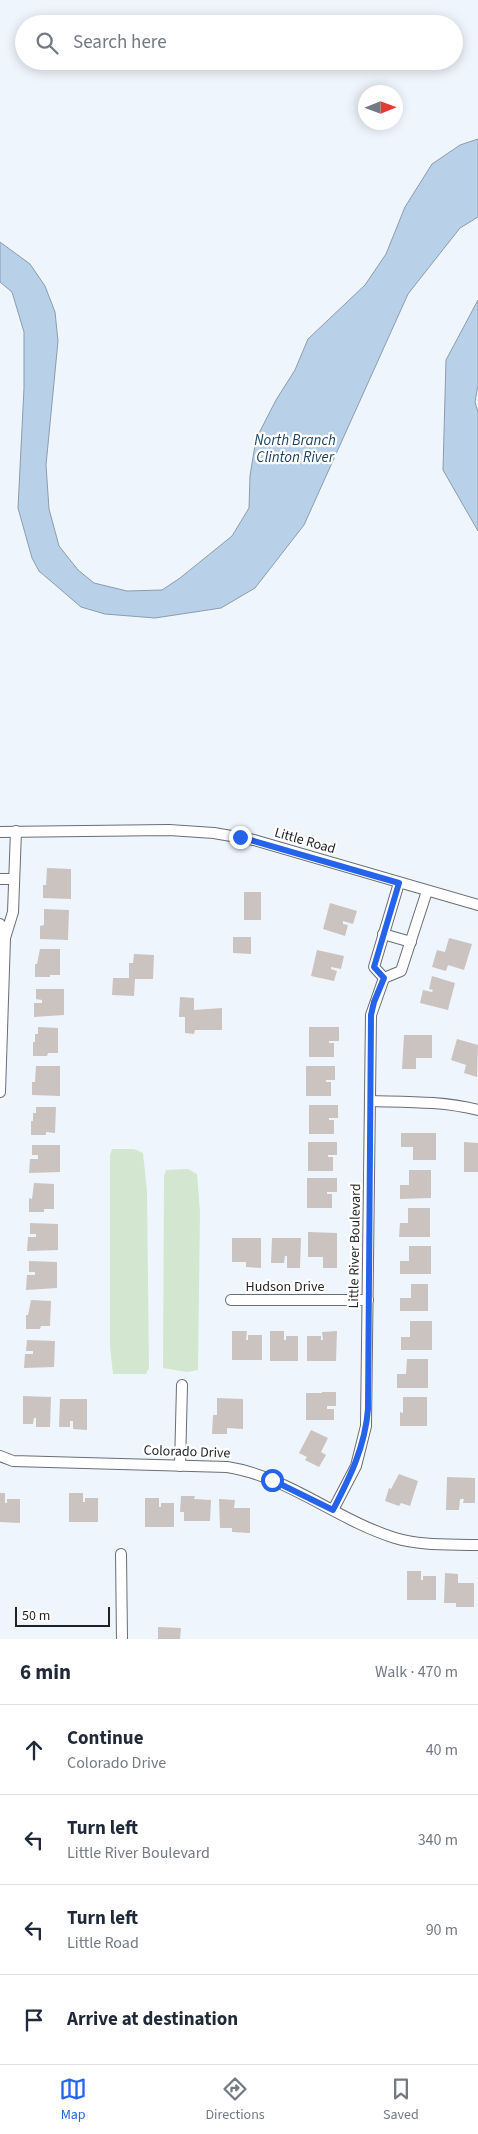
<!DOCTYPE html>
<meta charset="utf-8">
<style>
body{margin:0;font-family:"Source Sans 3",sans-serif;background:#f2f2f3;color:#1f2937}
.compass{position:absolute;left:358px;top:85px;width:45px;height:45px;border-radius:50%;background:#fff;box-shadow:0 2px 12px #0003;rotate:89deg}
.scale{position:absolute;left:15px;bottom:12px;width:95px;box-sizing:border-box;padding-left:5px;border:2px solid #1f2123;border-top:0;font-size:14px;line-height:18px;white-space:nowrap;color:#1f2123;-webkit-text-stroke:4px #fff;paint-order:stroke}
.stop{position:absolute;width:15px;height:15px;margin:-11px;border:4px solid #2563eb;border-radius:50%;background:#fff}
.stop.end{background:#2563eb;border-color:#fff;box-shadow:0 1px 5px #0008}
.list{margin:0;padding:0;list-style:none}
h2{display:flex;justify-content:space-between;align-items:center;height:65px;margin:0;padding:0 20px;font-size:21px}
h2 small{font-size:16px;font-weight:400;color:#747a83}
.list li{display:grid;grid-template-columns:32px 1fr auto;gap:15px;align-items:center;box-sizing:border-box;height:90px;padding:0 20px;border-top:1px solid #e0e1e3}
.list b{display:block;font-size:19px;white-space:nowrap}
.list p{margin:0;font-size:16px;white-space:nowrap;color:#747a83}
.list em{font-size:16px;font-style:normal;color:#747a83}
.icon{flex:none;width:28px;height:28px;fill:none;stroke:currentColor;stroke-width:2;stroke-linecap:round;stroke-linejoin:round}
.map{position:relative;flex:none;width:478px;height:1639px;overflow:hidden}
.search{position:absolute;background:#fff;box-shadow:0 2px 12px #0003;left:15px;right:15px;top:15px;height:55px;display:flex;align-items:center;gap:12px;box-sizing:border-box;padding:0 18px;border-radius:28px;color:#747a83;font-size:19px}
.sheet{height:425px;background:#fff}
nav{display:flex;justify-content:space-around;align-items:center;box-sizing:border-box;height:70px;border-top:1px solid #e0e1e3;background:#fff;font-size:14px;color:#747a83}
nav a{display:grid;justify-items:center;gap:2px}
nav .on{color:#2563eb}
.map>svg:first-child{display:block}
.green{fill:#d3e7d0}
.water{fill:#b8d1e8;stroke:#8a9cad}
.building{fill:#cbc3bf}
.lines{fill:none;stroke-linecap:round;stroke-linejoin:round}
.street-casing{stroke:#696e74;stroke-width:12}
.street{stroke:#fff;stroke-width:10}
.route{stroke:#2563eb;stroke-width:6}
.labels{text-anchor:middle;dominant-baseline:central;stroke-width:4.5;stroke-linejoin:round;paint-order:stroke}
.street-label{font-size:14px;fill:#1f2123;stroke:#fff}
.water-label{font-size:15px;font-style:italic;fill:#1b4162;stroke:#fff}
</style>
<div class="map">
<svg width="478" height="1639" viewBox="0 0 478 1639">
<rect width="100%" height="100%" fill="#eff5fc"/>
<g class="green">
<path d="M112 1149H134L143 1153 147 1191 149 1368 146 1374H113L110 1347V1155Z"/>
<path d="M188 1169 197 1174 200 1212 198 1370 187 1372 163 1368 164 1176 166 1170Z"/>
</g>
<g class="water">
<path d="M478 139V217L460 228 408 294 304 525 255 588 221 608 155 618 105 614 81 607 39 571 32 558 18 508 24 388V332L12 292 0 282V242L30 264 45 286 55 312 58 341 46 465 49 509 59 546 78 570 94 583 127 591 162 590 180 578 232 536 249 508 250 476 256 439 276 400 295 370 308 339 365 285 386 254 405 207 432 164 460 145Z"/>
<path d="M478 300V385L475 402 478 412V531L443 470 446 360Z"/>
</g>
<g class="building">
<path d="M47 868 71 869V899L43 898V885H46Z"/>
<rect x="244" y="892" width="17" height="28"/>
<path d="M330 903 357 911 353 924 343 921V924L348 925 345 936 323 929Z"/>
<path d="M44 909 69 910 68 940 40 939V926L44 925Z"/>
<path d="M233 937H251V954L233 953Z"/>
<path d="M449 938 472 944 464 970 448 965 446 971 432 967 437 950 445 952Z"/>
<path d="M40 949H60V975H50V977H35V964H37Z"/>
<path d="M317 950 344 956 341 969 331 967V969L337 971 334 981 311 976Z"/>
<path d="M134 954 154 955 153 979H135L134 996 112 995 113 978H129V963H133Z"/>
<path d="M432 976 455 983 448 1010 420 1003 423 990 432 992 433 990 429 989Z"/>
<path d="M36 989H64V1015L34 1017V1003H42V1000L36 999Z"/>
<path d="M180 997 194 998V1010L222 1008V1030H195L194 1034 185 1033V1017H179Z"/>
<path d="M38 1027 58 1028V1053H48L47 1056H33V1042H35V1034H38Z"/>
<path d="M309 1027H339V1041H329V1043H334V1057H309Z"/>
<path d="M404 1035H432V1058H416V1069H402Z"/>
<path d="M457 1039 478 1045 477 1077 464 1073 466 1065 451 1060Z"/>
<path d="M36 1066H60V1096L32 1095V1082H35Z"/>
<path d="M306 1066H335V1080H326V1082H331V1096H306Z"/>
<path d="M309 1105H338V1118H329V1120H334V1134H309Z"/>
<path d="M36 1107H56L55 1133 46 1132V1135H31V1121H33V1113H36Z"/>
<path d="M401 1133H436V1160H413V1147H401Z"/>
<path d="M308 1142H337V1155H328V1157H333V1171H308Z"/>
<path d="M464 1142 478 1143V1172H464Z"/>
<path d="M32 1145H60V1172L29 1173 30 1159H38V1155H32Z"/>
<path d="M409 1170H431V1198L400 1199V1185H409Z"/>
<path d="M307 1178H337V1192H327V1194H332V1208H307Z"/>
<path d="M34 1183 54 1184V1209H44V1212H29V1198L32 1199Z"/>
<path d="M408 1208H430V1237H399L400 1223H408Z"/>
<path d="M30 1223 58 1224V1250L27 1251 28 1237H36V1234H30Z"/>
<path d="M308 1232 337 1233V1268H323V1257H308Z"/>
<path d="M232 1238H261V1268L246 1267V1262H232Z"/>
<path d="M272 1238H301L300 1268H287V1256H285L284 1263H271Z"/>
<path d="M409 1246H431V1274H400V1261H409Z"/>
<path d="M29 1261 57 1262V1288L26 1290 27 1275H35V1272H29Z"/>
<path d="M411 1284H428V1311H400V1298H411Z"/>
<path d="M31 1300 51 1301 50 1326H41L40 1329H26V1315H28Z"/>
<path d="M410 1321H432V1350H401V1337H410Z"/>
<path d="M232 1331H247L246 1340H248V1335H262V1360H232Z"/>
<path d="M270 1331H284V1340H286V1336H298V1361H270Z"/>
<path d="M337 1331 336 1361H307V1336H321V1340H323L322 1332Z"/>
<path d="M27 1340 55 1341 54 1367 24 1368 25 1354H33V1351H26Z"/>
<path d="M407 1359H428V1388H397V1374H406Z"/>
<path d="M322 1392H336V1406H327V1409H334V1420H306V1393H322Z"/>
<path d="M23 1396 51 1397 50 1427H36V1418H34L33 1424H23Z"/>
<path d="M403 1397H427V1426H400V1412L403 1413Z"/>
<path d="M217 1398 243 1399V1429L227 1428V1434H212L213 1415H217Z"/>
<path d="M60 1399H87V1430L73 1429V1421H70V1427H59Z"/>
<path d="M311 1430 328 1438 321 1452 326 1455 319 1467 305 1460 307 1457 299 1453Z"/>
<path d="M399 1474 418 1481 410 1506 401 1503 399 1506 385 1501 389 1488 391 1489Z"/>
<path d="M447 1477 475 1478V1503H463L464 1499H460L459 1510H446Z"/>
<path d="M0 1493H5V1503H7V1499H20V1523L0 1522Z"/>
<path d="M69 1493H83V1502H85V1498H98V1522H69Z"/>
<path d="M181 1496H195L194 1499 211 1500 210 1521H184V1512H180Z"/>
<path d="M145 1498H159V1507H161V1503H174V1527H145Z"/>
<path d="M219 1499 235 1500 234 1508H250V1533L232 1532V1528H220Z"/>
<path d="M407 1571H421V1580H423V1576H436V1600H407Z"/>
<path d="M445 1573 458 1574V1583H474V1607H456V1603H444Z"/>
<path d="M158 1627 181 1628 180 1639H158Z"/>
</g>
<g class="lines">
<g class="street-casing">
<g id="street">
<path d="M0 832 169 830 214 833 254 840 478 905"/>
<path d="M0 879H14"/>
<path d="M399 883 374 967 384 978 401 971 427 891"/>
<path d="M0 924 5 938 13 912 16 831"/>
<path d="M383 934 411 942"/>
<path d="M0 1092 5 938"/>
<path d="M370 1101C407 1102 442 1101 478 1110"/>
<path d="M231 1300H368"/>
<path d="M0 1456 13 1461 227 1467C287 1476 337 1520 395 1538 421 1546 450 1544 478 1545"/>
<path d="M180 1466 182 1385"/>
<path d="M333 1510 356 1466 366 1426 371 1015 384 978"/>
<path d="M121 1554 122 1639"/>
</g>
</g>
<use href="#street" class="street"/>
</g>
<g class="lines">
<path class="route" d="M240 837 399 883 374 967 384 978 374 1002 371 1015 368 1409C365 1447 350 1477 333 1510L272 1480"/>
</g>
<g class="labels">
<g class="street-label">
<text transform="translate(305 841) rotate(16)">Little Road</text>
<text transform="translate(355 1246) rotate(-89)">Little River Boulevard</text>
<text x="285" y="1287">Hudson Drive</text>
<text transform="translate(187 1452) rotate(2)">Colorado Drive</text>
</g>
<g class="water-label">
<text x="295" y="440">North Branch<tspan x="295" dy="17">Clinton River</tspan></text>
</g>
</g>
</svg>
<svg class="compass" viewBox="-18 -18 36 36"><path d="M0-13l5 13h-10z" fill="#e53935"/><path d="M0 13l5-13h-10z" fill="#747a83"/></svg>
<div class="scale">50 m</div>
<div class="stop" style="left:272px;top:1480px"></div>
<div class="stop end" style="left:240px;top:837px"></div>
<div class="search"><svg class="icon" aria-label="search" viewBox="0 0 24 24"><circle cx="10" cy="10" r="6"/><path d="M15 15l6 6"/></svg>Search here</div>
</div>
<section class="sheet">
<h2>6 min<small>Walk · 470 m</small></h2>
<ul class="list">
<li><svg class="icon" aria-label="ahead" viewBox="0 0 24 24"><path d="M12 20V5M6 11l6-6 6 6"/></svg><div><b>Continue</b><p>Colorado Drive</p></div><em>40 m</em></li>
<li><svg class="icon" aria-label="left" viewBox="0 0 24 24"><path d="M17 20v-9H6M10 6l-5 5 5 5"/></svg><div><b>Turn left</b><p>Little River Boulevard</p></div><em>340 m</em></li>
<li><svg class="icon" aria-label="left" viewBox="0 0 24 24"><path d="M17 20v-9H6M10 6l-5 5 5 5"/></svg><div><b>Turn left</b><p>Little Road</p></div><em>90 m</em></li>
<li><svg class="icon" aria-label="arrive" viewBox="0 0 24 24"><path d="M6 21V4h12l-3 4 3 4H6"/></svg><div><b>Arrive at destination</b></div></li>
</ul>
</section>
<nav>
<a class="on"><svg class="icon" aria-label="map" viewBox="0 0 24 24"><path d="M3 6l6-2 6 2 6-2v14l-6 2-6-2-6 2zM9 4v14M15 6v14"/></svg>Map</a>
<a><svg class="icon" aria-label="directions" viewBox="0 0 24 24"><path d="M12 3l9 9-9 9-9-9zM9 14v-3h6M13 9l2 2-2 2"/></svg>Directions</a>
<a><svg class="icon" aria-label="saved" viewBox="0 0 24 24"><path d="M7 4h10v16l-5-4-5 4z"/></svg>Saved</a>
</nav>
